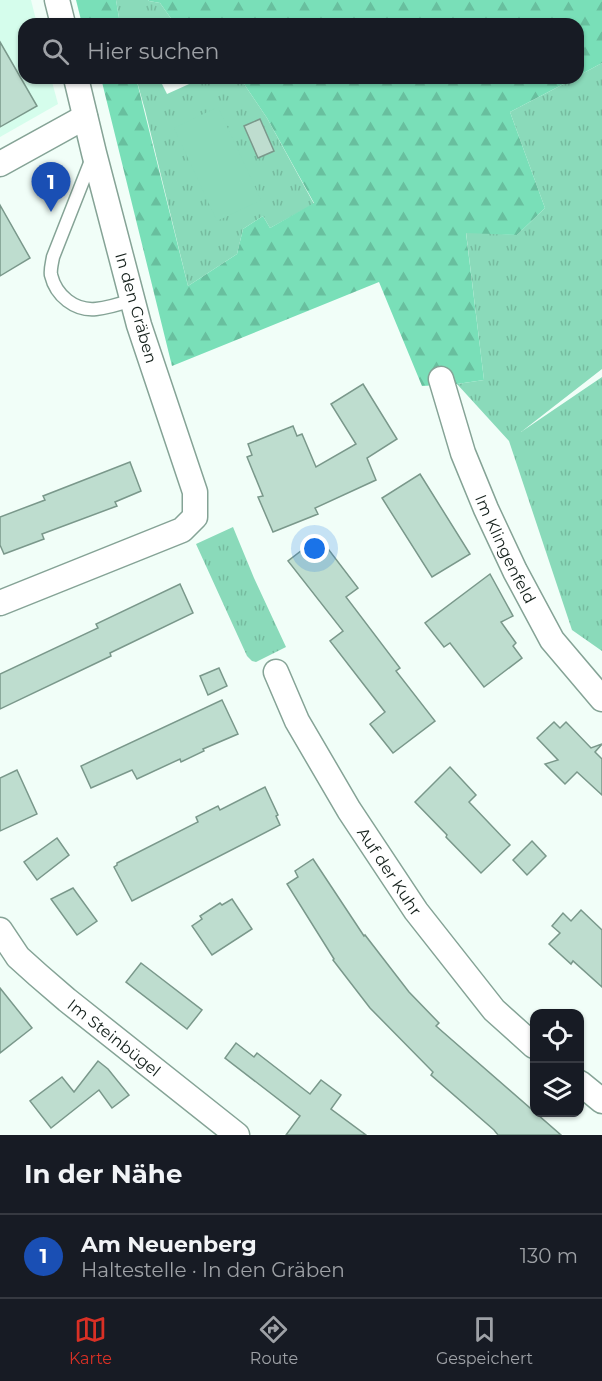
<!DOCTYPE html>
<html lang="de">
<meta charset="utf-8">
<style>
body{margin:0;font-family:Montserrat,sans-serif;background:#242831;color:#f1f3f6}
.controls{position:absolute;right:18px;bottom:18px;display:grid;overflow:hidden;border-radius:12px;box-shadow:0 2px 4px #0004}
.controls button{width:54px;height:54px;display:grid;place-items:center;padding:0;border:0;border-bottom:2px solid #363941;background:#171b24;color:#f1f3f6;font:30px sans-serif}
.you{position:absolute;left:315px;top:549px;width:21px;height:21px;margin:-15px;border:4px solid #fff;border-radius:50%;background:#1a73e8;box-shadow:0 0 0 9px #1a73e833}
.badge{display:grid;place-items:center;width:39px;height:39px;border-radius:50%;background:#d93025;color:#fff;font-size:20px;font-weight:700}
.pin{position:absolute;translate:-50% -50px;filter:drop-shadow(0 2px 3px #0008)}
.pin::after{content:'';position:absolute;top:32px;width:21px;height:18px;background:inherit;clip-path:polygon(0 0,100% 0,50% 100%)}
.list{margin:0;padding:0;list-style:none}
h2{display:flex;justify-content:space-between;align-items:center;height:78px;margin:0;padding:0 24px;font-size:26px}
h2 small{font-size:20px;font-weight:400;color:#9ea1a6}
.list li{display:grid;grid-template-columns:39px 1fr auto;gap:18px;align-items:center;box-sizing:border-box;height:84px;padding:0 24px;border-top:2px solid #363941}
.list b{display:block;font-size:22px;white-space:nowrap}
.list p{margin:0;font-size:20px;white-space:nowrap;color:#9ea1a6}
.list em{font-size:20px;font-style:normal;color:#9ea1a6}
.icon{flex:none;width:33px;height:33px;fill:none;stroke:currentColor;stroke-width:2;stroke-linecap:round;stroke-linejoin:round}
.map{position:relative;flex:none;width:602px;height:1135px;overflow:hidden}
.search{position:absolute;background:#171b24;box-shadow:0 2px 4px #0004;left:18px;right:18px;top:18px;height:66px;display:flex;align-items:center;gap:15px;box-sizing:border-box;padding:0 21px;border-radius:18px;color:#9ea1a6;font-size:22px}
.sheet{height:162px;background:#171b24}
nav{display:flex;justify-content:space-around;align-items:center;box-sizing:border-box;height:84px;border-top:2px solid #363941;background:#171b24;font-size:16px;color:#9ea1a6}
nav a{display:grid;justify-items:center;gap:3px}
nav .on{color:#d93025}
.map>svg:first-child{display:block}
.built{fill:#d5fdec}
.grass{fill:url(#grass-tufts)}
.forest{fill:url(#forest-firs)}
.pitch{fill:#8adaba}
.building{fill:#beddcf;stroke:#7a988b;stroke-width:1.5}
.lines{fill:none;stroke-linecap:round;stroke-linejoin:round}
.lane-casing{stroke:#85a396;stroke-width:15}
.street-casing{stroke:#85a396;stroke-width:27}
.lane{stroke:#fff;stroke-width:12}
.street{stroke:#fff;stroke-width:24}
.labels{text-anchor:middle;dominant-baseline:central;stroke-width:4.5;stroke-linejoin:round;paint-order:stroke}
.street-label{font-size:16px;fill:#131f1a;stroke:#fff}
</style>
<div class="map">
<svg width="602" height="1135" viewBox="0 0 602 1135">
<defs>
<pattern id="grass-tufts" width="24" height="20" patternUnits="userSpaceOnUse" patternTransform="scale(1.5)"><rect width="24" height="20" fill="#8adaba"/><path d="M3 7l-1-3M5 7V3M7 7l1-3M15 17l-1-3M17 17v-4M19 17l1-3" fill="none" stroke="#76bb9f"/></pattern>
<pattern id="forest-firs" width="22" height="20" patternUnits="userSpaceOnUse" patternTransform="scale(1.5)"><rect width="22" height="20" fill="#79dfb8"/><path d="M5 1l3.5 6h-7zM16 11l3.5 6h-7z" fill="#68bf9e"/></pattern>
</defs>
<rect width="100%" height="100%" fill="#f1fef8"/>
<path class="built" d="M0 0H31L37 24H24V78H51L58 104 0 137Z"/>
<g class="grass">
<path d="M116 0H148L149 1 160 3 175 24H120Z"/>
<path d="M602 63V369L521 432 602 377V651L572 630 509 441 457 384 484 380 466 232 517 235 545 208 510 112 575 78H578V76Z"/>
<path d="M136 78H159L167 94 198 80 197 78H240L267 118 314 204 270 228 263 216 243 229 237 254 188 286 145 110Z"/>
<path d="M233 527 254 578 286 647 256 662 252 661 247 656 196 544Z"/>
</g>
<g class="forest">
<path d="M76 0H116L120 24H82Z"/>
<path d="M148 0H602V63L578 76V24H175L160 3 149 1Z"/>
<path d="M101 78H136L188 286 237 254 243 229 263 216 270 228 314 203 267 118 240 78H575L510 112 545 208 517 235 466 233 484 380 457 384 422 386 379 282 172 366Z"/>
</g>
<path class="pitch" d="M218 107 261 200 217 221 174 128Z"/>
<g class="building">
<path d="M0 42 37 106 0 127Z"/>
<path d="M260 119 274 151 258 158 244 126Z"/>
<path d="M0 205 30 258 0 276Z"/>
<path d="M363 384 397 439 367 458 376 480 315 508 318 514 273 532 258 497 263 496 247 457 252 455 248 444 293 426 297 436 302 434 316 467 356 444 331 404Z"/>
<path d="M130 462 141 491 115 502 117 506 42 534 44 539 4 554 0 545V517L45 500 43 496Z"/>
<path d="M420 474 470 554 432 577 382 498Z"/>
<path d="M319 537 358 588 346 597 400 668 396 671 435 721 393 753 370 724 385 712 330 641 343 631 288 561Z"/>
<path d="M490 574 513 616 501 622 516 643 513 646 522 658 484 687 450 643 444 647 425 623Z"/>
<path d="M180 584 193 613 110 653 111 656 0 709V674L98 628 96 624Z"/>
<path d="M219 668 227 686 208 695 200 676Z"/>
<path d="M222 700 238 734 203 749 204 751 181 762 180 759 137 779 132 770 91 788 81 766Z"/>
<path d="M554 722 560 728 566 722 591 748 602 744 595 752 602 759V795L577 772 565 784 545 764 558 760 537 738Z"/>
<path d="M450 767 476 795 469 802 510 845 481 873 446 837 447 835 415 802Z"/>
<path d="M17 770 37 814 0 831V778Z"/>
<path d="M265 787 278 815 276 816 280 825 132 901 114 867 117 865V863L198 822 196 817 218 806 220 810Z"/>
<path d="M57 838 69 855 37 880 24 862Z"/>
<path d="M532 841 546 856 527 875 513 860Z"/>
<path d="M313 859 364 936 365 935 409 992 439 1023 436 1026 561 1135H498L494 1130 431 1075 433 1072 370 1008 333 960 334 959 287 884 298 877 295 871Z"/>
<path d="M73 888 97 921 77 935 51 899Z"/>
<path d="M232 899 252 929 212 955 192 926 202 919 200 916 220 903 222 905Z"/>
<path d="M581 910 602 930V987L573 961 571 964 549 944 560 933 552 926 563 913 571 921Z"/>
<path d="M141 963 202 1010 187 1029 126 982Z"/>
<path d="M0 988 32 1028 0 1053Z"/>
<path d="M236 1043 254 1057 257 1053 310 1094 321 1080 341 1095 331 1109 366 1135H286L300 1116 225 1058Z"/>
<path d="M98 1061 108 1069 129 1095 112 1108 99 1090 51 1128 30 1101 62 1077 74 1092Z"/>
</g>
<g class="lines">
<g class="lane-casing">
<path id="lane" d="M92 158 53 257C52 263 50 270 51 275 56 296 75 311 96 309 108 308 120 304 132 300"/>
</g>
<g class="street-casing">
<g id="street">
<path d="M57 0 63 24"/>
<path d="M0 164 85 117"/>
<path id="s1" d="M441 379 463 453 486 509 515 571 552 640 602 699"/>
<path d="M0 603 182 530 195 517V492L139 325 94 153 76 78"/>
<path id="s2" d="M276 672 297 721 349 810 416 911 494 1010 534 1046"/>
<path id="s3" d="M0 930 18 957 38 975 67 1000 237 1135"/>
<path d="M580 1083 602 1101"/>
</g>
</g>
<use href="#lane" class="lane"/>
<use href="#street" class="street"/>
</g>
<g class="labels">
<g class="street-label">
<text transform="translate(136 308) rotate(74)">In den Gräben</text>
<text stroke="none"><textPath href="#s1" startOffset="182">Im Klingenfeld</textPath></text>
<text stroke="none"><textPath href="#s2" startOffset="230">Auf der Kuhr</textPath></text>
<text stroke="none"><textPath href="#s3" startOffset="158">Im Steinbügel</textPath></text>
</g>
</g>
</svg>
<div class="controls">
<button><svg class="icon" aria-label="locate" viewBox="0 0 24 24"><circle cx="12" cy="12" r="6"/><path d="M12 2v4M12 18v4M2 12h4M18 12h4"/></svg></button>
<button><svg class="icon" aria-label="layers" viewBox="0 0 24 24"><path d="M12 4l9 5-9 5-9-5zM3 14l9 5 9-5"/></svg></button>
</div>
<div class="you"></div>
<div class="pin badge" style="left:51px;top:212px;background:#1a4fb4">1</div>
<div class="search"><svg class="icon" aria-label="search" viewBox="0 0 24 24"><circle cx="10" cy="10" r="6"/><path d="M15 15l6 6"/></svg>Hier suchen</div>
</div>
<section class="sheet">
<h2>In der Nähe<small></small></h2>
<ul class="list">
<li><span class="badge" style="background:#1a4fb4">1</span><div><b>Am Neuenberg</b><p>Haltestelle · In den Gräben</p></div><em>130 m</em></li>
</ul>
</section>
<nav>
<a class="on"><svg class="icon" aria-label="map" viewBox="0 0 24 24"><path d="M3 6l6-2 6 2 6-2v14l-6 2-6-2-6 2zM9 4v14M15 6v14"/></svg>Karte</a>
<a><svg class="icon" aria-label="directions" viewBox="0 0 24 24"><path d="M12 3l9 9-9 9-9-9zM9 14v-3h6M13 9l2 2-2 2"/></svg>Route</a>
<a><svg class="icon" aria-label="saved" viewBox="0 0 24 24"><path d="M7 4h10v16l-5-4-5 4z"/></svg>Gespeichert</a>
</nav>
